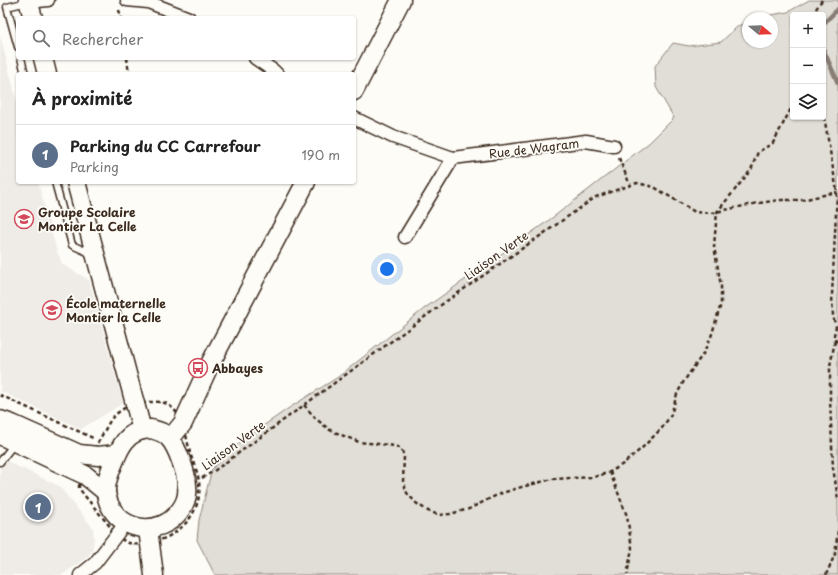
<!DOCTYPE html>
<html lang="fr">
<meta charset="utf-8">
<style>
body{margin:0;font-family:"Playpen Sans",sans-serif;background:#f2f2f2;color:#222}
.controls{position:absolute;right:12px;top:12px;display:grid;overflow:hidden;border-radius:4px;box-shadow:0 1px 3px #0004}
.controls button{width:36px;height:36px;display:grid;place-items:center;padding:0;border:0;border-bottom:1px solid #e0e0e0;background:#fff;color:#222;font:20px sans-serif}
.compass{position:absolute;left:742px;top:12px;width:36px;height:36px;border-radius:50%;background:#fff;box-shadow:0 1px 3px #0004;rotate:109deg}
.you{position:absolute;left:387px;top:269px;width:14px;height:14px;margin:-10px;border:3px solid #fff;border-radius:50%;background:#1a73e8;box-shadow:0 0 0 6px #1a73e833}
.badge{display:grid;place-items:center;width:26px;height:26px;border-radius:50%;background:#d1495b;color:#fff;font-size:13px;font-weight:700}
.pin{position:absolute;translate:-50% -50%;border:2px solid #fff;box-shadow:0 1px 4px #0006}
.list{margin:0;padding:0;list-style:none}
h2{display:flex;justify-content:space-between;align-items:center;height:52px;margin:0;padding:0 16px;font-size:17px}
h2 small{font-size:13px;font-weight:400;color:#767676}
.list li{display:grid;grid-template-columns:26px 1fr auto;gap:12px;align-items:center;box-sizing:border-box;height:60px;padding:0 16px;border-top:1px solid #e0e0e0}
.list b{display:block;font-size:15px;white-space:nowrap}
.list p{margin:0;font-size:13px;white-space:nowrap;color:#767676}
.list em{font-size:13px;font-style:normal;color:#767676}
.icon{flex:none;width:22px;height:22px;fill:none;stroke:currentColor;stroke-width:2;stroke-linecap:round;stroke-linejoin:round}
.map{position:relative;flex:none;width:838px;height:575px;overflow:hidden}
.search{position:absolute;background:#fff;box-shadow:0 1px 3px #0004;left:16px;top:16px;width:340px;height:44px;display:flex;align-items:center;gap:10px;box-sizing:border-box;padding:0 14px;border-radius:4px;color:#767676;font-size:15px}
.panel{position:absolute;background:#fff;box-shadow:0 1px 3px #0004;left:16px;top:72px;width:340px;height:112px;border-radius:4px}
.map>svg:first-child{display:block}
.built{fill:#efece7}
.green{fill:#e1ded7;stroke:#8e847a;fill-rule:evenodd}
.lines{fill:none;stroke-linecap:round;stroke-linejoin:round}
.stream{stroke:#887d74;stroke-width:4.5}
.lane-casing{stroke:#3b2a1e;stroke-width:9}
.street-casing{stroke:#3b2a1e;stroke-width:15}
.secondary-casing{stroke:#3b2a1e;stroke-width:21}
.path{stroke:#3b2a1e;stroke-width:2.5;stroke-dasharray:4 3;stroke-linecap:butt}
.lane{stroke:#fdfcf7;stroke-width:6}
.street{stroke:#fdfcf7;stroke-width:12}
.secondary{stroke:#fdfcf7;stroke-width:18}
.labels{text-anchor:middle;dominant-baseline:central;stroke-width:3.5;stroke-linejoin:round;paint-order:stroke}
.street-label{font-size:12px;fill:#3b2a1e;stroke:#fdfcf7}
.poi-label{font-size:12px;font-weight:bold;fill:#3b2a1e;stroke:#fdfcf7;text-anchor:start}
</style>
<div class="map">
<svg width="838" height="575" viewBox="0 0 838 575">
<rect width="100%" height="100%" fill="#fdfcf7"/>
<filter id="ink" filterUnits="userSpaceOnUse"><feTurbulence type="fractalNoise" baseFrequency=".025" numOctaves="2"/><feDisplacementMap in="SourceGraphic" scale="8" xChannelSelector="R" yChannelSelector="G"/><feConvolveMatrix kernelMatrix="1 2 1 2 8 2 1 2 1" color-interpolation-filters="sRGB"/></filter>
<g filter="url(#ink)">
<g class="built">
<path d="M0 35 18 106V182H38L58 255H59L62 264 89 280 123 403 81 429 0 391Z"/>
<path d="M0 458 59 486 93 528 94 540 92 551 86 558 62 575H0Z"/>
</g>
<path class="green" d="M809 0H838V575H215L197 540 199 520 212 469 240 442 289 408 338 377 425 308 552 218 650 142 674 118 656 87 655 66 673 43 689 46 721 42 738 26 748 22V42H772V18H759L765 16 788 12ZM793 15H823V117H793Z"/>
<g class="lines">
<g class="stream">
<path d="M823 24 838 9"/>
<path d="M823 49 838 83"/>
</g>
<g class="lane-casing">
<g id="lane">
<path d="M18 47 7 7 27 2"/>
<path d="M21 58 25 74"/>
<path d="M55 182 72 245 92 254"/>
<path d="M0 462 14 444"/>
</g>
</g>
<g class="street-casing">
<g id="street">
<path d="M127 0 148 2 189 18"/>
<path d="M29 2 48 0"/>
<path d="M255 58 274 71 277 74"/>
<path d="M354 118 393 137 453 158 586 141 614 146"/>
<path d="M405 237 453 158"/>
<path d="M80 575 95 563 121 529 127 523"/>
</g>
</g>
<g class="secondary-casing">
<g id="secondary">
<path d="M28 0 33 18"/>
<path d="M43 58 47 74"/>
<path d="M354 91 401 0"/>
<path d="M76 182 142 430"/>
<path d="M0 420 12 424 79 454 98 456 117 454"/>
<path d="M151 429C158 431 164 432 169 438 177 446 187 475 187 486 188 493 186 502 181 509 160 541 112 531 106 493 105 480 112 467 117 455 124 439 132 430 151 429Z"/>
<path d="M0 435 85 475 106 492"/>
<path d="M170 439 183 423 209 366 306 182"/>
<path d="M148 529 154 575"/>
</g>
</g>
<g class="path">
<path d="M119 10 121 18"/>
<path d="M812 15 822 0"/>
<path d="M127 58 129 74"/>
<path d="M823 110 837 192 832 295 833 316 836 327 834 335 835 340 838 342"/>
<path d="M619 158 630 185"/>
<path d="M835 341 830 366V400L833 468 838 499"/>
<path d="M0 395 93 438"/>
<path d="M149 402C155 402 162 401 167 404 184 414 186 436 190 453 193 462 198 472 199 482 203 513 179 537 150 543 138 546 126 545 117 535L84 495 79 488V486L96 446 111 419 116 414 126 407Z"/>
<path d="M304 405 316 419 330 430 344 436 359 442 389 445 398 447 402 451 404 457 403 481 407 493 416 503 428 511 439 515 450 514 469 509 499 494 518 488 552 479 594 477 610 472 623 464 641 449 662 428 671 415 677 394 684 381 703 354 711 337 721 304V286L714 246 717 212 751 170 758 152 773 143 793 105"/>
<path d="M610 472 627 516 632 548 627 575"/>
<path d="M202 478 214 471 441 305 596 197 637 183 654 187 695 212 711 213 753 204 779 200H802L837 192"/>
<path d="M826 575 835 554 838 530"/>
</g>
<use href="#lane" class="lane"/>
<use href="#street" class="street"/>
<use href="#secondary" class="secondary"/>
</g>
</g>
<defs>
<g id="school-ring" transform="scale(1)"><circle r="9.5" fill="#fdfcf7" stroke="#d1495b" stroke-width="1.5"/><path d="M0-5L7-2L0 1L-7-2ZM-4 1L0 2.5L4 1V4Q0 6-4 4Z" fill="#d1495b"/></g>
<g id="bus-ring" transform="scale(1)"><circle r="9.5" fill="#fdfcf7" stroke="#d1495b" stroke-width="1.5"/><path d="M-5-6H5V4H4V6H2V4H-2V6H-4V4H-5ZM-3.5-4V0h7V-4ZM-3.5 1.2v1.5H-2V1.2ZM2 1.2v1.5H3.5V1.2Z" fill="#d1495b"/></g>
</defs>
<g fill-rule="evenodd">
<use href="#school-ring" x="24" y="219"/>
<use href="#school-ring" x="52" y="310"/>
<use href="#bus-ring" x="198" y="368"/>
</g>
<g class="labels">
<g class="street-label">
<text transform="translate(534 148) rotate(-7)">Rue de Wagram</text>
<text transform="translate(496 255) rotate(-35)">Liaison Verte</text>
<text transform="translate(233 445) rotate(-36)">Liaison Verte</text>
</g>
<g class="poi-label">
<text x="38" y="212">Groupe Scolaire<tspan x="38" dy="14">Montier La Celle</tspan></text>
<text x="66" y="303">École maternelle<tspan x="66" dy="14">Montier la Celle</tspan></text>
<text x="212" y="368">Abbayes</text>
</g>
</g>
</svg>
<div class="controls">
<button>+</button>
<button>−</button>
<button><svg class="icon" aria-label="layers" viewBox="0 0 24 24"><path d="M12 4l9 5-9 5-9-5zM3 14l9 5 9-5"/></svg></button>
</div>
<svg class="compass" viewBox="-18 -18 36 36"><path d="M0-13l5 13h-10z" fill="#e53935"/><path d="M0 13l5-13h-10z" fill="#767676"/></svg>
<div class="you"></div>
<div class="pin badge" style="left:38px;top:507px;background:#5c6f8a">1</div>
<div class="search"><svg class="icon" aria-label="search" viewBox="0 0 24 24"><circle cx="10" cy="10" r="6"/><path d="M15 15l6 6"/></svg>Rechercher</div>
<section class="panel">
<h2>À proximité<small></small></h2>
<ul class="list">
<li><span class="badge" style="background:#5c6f8a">1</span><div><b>Parking du CC Carrefour</b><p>Parking</p></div><em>190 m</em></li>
</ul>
</section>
</div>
